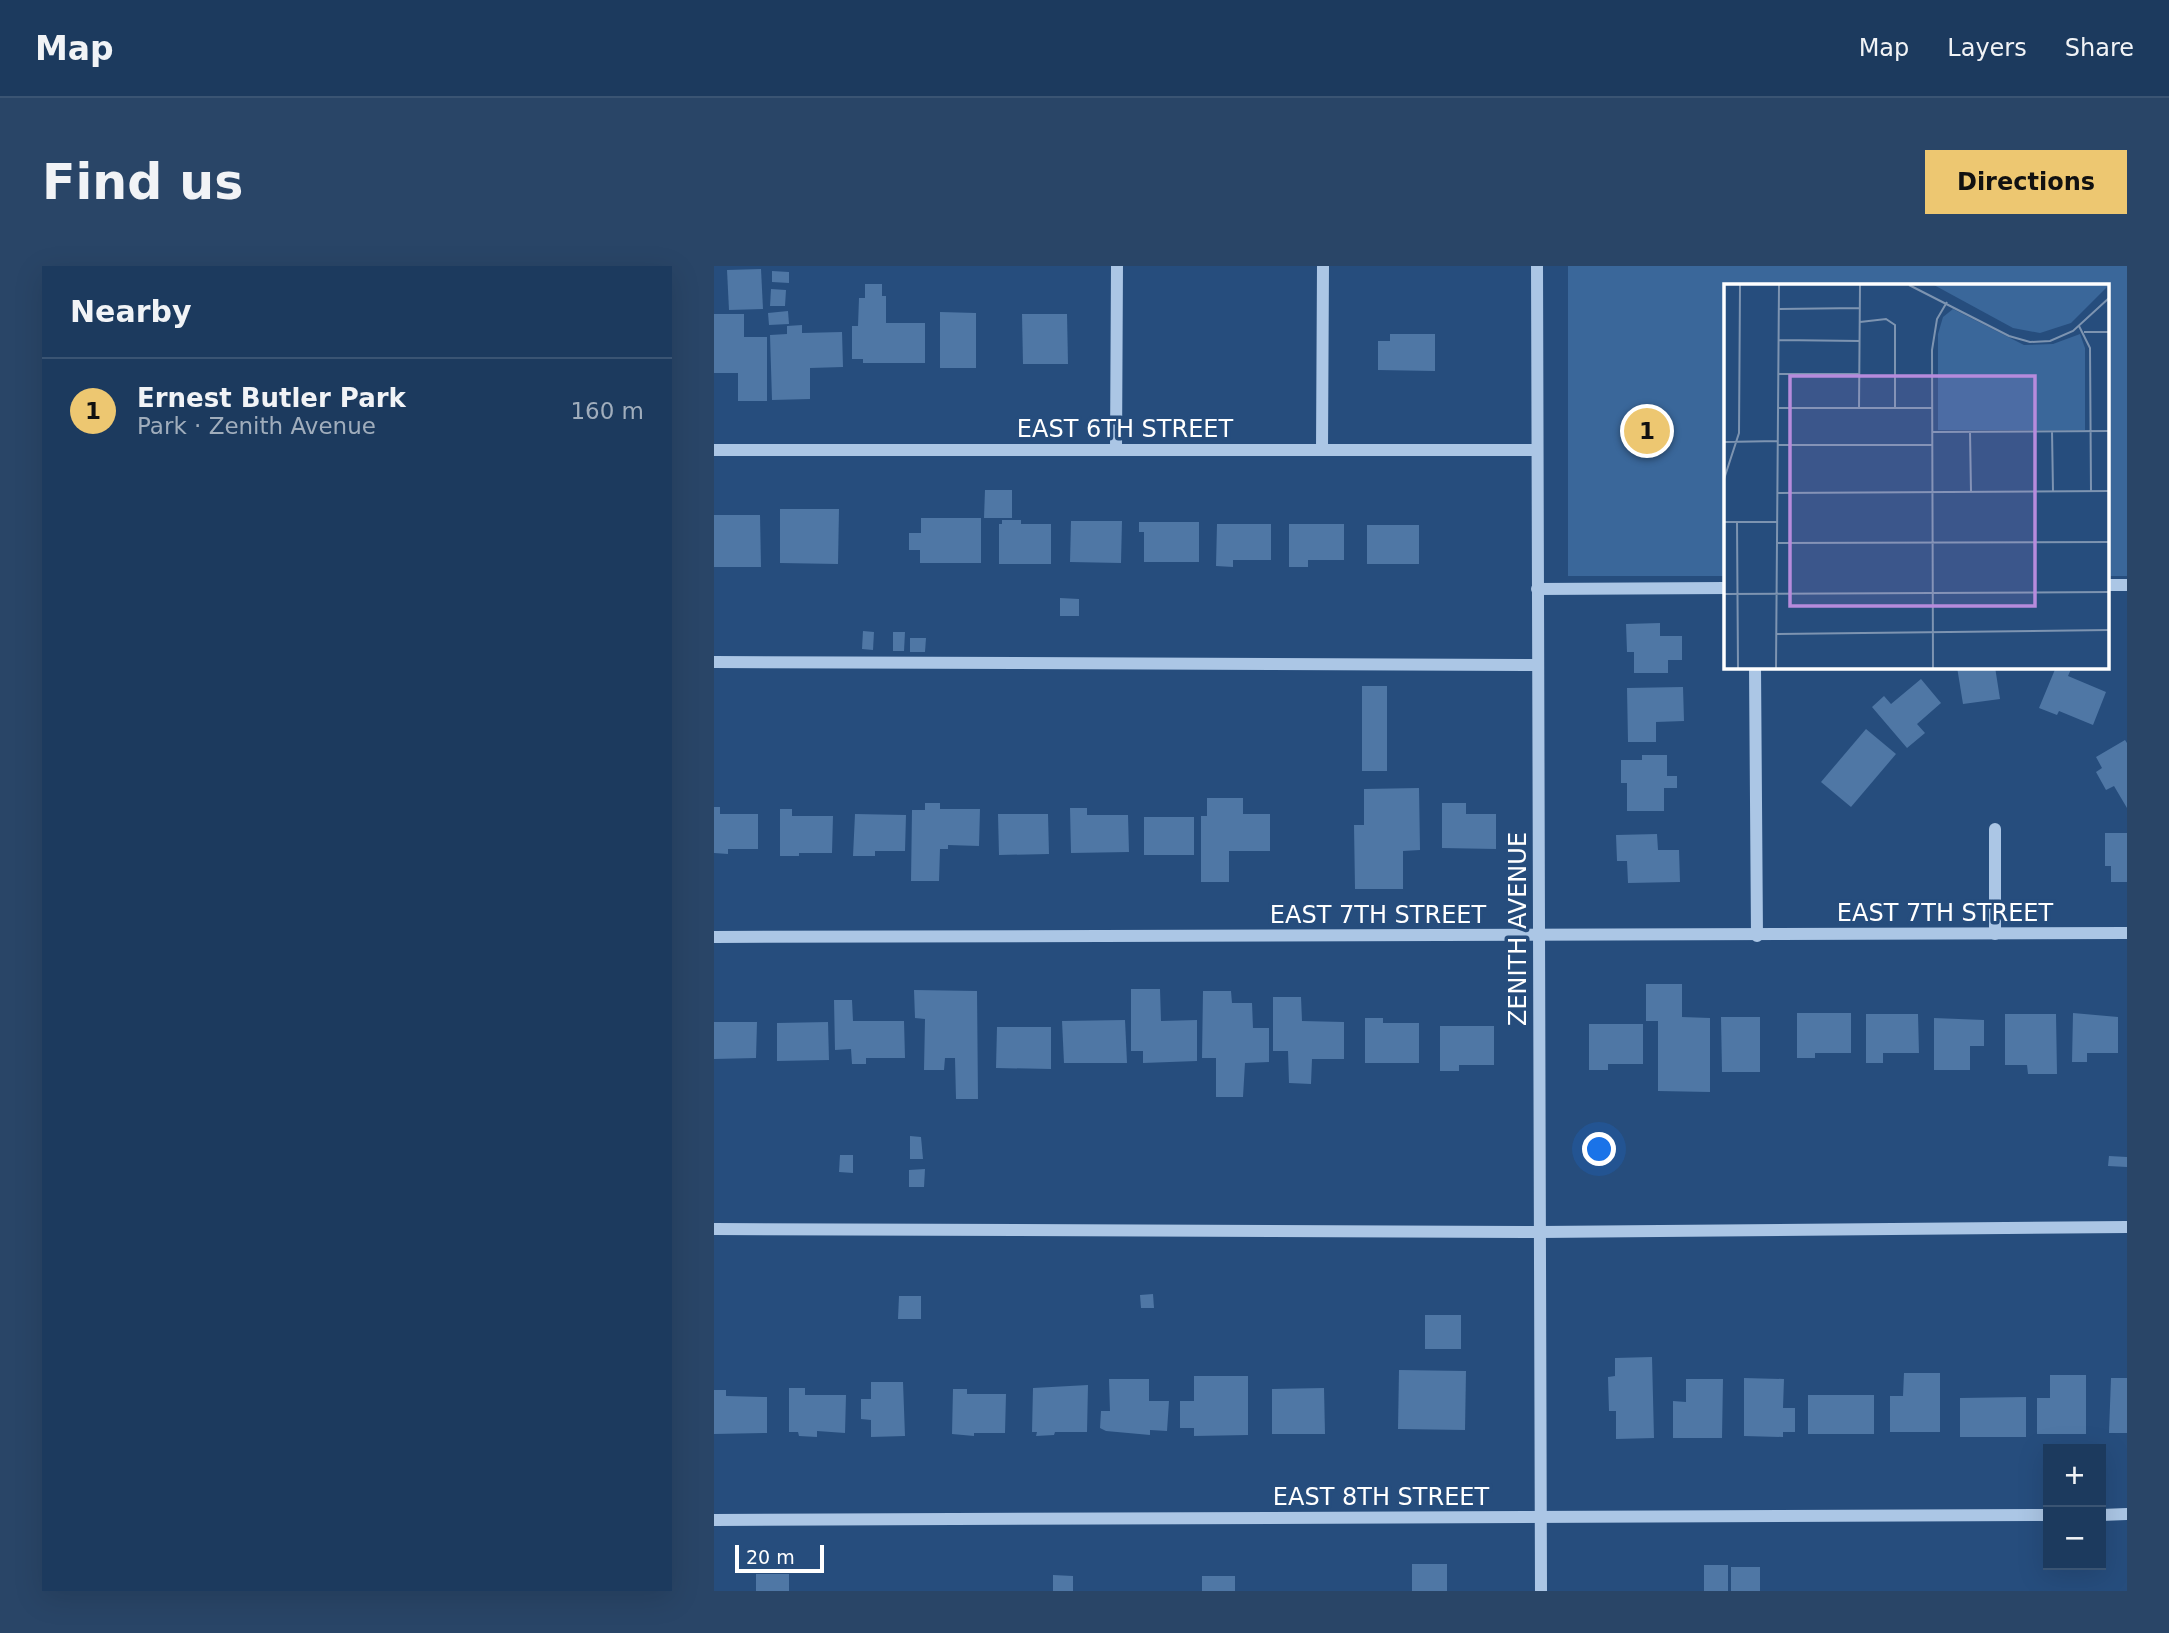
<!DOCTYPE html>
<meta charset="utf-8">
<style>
body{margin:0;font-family:"DejaVu Sans",sans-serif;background:#294567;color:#f1f3f6}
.controls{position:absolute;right:21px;bottom:21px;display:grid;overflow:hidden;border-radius:0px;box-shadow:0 7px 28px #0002}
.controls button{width:63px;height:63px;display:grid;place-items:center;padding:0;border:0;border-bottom:2px solid #3a5473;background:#1c3a5e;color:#f1f3f6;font:35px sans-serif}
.scale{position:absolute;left:21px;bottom:18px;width:89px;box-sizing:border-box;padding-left:7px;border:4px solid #fff;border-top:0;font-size:19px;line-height:24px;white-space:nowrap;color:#fff;-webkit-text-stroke:5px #264d7d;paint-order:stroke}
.you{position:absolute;left:886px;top:884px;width:24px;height:24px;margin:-18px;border:5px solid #fff;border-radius:50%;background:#1a73e8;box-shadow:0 0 0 10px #1a73e833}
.badge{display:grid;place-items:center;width:46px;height:46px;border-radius:50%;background:#edc771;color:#111;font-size:23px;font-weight:700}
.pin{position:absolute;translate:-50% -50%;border:4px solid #fff;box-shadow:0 2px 7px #0006}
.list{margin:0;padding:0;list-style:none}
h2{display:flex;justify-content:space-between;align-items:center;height:91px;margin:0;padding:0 28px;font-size:30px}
h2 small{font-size:23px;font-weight:400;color:#a0adbc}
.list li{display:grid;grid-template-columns:46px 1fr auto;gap:21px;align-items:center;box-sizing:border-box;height:105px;padding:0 28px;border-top:2px solid #3a5473}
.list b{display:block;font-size:26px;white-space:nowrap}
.list p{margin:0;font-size:23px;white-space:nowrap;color:#a0adbc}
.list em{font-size:23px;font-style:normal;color:#a0adbc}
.map{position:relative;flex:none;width:1413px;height:1325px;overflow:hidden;border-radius:0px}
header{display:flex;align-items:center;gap:42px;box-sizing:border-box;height:98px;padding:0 35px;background:#1c3a5e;border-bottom:2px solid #3a5473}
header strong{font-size:33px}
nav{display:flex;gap:38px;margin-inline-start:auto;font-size:24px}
.intro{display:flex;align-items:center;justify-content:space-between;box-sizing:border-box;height:168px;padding:0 42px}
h1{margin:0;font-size:49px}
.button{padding:18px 32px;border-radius:0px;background:#edc771;color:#111;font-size:24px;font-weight:700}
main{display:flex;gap:42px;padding:0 42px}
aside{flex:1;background:#1c3a5e;border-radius:0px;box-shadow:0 7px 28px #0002}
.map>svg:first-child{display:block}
.green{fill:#3a679a}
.building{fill:#4f77a5}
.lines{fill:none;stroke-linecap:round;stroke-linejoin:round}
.minor{stroke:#abc6e5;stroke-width:12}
.labels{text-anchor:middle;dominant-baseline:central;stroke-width:7;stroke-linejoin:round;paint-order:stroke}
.street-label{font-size:24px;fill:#fff;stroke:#264d7d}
.inset-road{fill:none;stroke:#7d94b1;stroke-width:2}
.view{fill:#b68bdc;fill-opacity:0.15;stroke:#b68bdc;stroke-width:3.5}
.inset-edge{fill:none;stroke:#fff;stroke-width:3.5}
</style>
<header>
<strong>Map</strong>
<nav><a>Map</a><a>Layers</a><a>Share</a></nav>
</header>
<div class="intro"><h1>Find us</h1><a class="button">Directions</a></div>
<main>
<aside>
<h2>Nearby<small></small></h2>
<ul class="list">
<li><span class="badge">1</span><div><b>Ernest Butler Park</b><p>Park · Zenith Avenue</p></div><em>160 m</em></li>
</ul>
</aside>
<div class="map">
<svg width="1413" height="1325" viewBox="0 0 1413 1325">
<rect width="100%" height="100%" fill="#264d7d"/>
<path class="green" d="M854 0H1413V310H1394V19H1012V310H854Z"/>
<g class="building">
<path d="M47 3 49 43 15 44 13 4Z"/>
<path d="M58 5 75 6V17L58 16Z"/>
<path d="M151 18H168V30H172V57H211V97H149V93H138V60H144L145 32H151Z"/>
<path d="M57 23 72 24 71 40H56Z"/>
<path d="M74 45 75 58 55 59 54 47Z"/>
<path d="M226 46 262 47V102H226Z"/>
<path d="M0 48H30V71H53V135H24V107H0Z"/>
<path d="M308 48H353L354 98H309Z"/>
<path d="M88 59V67L128 66 129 101 96 102V133L58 134 56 69 73 68V60Z"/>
<path d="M676 68H721V105L664 104V75H676Z"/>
<path d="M271 224H298V252H270Z"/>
<path d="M66 243H125L124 298 66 297Z"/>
<path d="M0 249H46L47 301H0Z"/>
<path d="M207 252H267V297H206V284H195V267H207Z"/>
<path d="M288 254H307V258H337V298H285V258H288Z"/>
<path d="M357 255H408L407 297 356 296Z"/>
<path d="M425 256H485V296H430V266H425Z"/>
<path d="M503 258H557V294H519V301L502 300Z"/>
<path d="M575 258H630V294H594V301H575Z"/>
<rect x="653" y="259" width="52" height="39"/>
<path d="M346 332 365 333V350H346Z"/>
<path d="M946 357V370H968V394H954V407H920V386H913L912 358Z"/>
<path d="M149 365 160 366 159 384 148 383Z"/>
<path d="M179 366H191L190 385H179Z"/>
<path d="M196 372H212L211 386H196Z"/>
<path d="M1243 401H1281L1286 433 1249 438Z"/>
<path d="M1342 401H1358L1354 410 1392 426 1379 459 1345 445 1343 449 1325 442Z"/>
<path d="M1207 413 1227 437 1203 458 1211 467 1193 482 1158 441 1170 430 1177 438Z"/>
<rect x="648" y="420" width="25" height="85"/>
<path d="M969 421 970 455 942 456V476H914L913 422Z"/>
<path d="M1152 463 1182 488 1137 541 1107 516Z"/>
<path d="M1411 474 1413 477V542L1400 520 1392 524 1382 506 1388 502 1382 491Z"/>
<path d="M928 489H953V510H963V522H950V545H913V517H907V494H928Z"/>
<path d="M705 522 706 584 689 585V623H641L640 559H650V523Z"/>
<path d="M493 532H529V548H556V585H515V616H487V550H493Z"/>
<path d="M211 537H226V543H266L265 580 234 579V583H226L225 615H197L198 544H211Z"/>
<path d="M728 537H752V548H782V583L728 582Z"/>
<path d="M0 541H6V548H44V583H14V588L0 587Z"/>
<path d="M356 542H373V549H414L415 586 357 587Z"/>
<path d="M66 543H78V550H119L118 587H85V590H66Z"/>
<path d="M141 548 192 549 191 585H161V590H139Z"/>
<path d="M284 548H334L335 588 285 589Z"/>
<rect x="430" y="551" width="50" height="38"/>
<path d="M1391 567H1413V616H1397V600H1391Z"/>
<path d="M943 568 944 584H965L966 616 914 617 913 595H903L902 569Z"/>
<path d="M932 718H968V751L996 752V826L944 825V755H932Z"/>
<path d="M417 723H446L447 755 483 754V795L429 797V785H417Z"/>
<path d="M200 724 263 725 264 833H242L241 792H231L230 804H210L211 753 201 752Z"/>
<path d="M489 725H517L518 737H538L539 762H555V796L531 797 529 831H502V792H488Z"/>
<path d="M559 731H587L588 755 630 756V793H598L597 818 575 817 574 785H559Z"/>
<path d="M120 734H138L139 755H190L191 792H152V798H138L137 783 121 784Z"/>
<path d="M1083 747H1137V787H1101V792H1083Z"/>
<path d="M1359 747 1404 751V787H1373V796H1358Z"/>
<path d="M1152 748H1204L1205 787H1169V797H1152Z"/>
<path d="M1291 748H1342L1343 808H1314L1313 799H1291Z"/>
<path d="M1007 751H1046V806H1008Z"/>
<path d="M651 752H669V757H705V797H651Z"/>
<path d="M1220 752 1270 754V780H1256V804H1220Z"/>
<path d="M411 754 413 797H350L348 755Z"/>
<path d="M0 756H43L42 792 0 793Z"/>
<path d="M114 756 115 794 63 795V757Z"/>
<path d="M875 758H929V798H894V804H875Z"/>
<path d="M726 760H780V799H745V805H726Z"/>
<path d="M283 761H337V803L282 802Z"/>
<path d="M196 870 207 871 209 893H196Z"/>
<path d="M126 889H139V907L125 906Z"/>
<path d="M1395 890 1413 891V901L1394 900Z"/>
<path d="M211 903 210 921H195V904Z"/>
<path d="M439 1028 440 1042H427L426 1029Z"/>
<path d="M185 1030H207V1053H184Z"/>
<rect x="711" y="1049" width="36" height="34"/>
<path d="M938 1091 940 1172 902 1173V1145H895L894 1111 901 1110V1092Z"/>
<path d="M685 1104 752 1105 751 1164 684 1163Z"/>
<path d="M1190 1107H1226V1166H1176V1130H1189Z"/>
<path d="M1336 1109H1372V1168H1323V1132H1336Z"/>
<path d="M480 1110H534V1169L480 1170V1162H466V1135H480Z"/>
<path d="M1030 1112 1070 1113 1069 1142H1081V1166H1069V1171L1030 1170Z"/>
<path d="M1397 1112H1413V1167H1395Z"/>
<path d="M395 1113H435V1135H455L453 1165 436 1164V1169L392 1165 386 1162 387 1145H396Z"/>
<path d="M972 1113H1009L1008 1172H959V1135L972 1136Z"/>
<path d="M157 1116H189L191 1170 157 1171V1154L147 1153V1133H157Z"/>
<path d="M374 1119 373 1166H341L340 1169 322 1170 323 1166H318L319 1122Z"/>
<path d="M75 1122H91V1129H132L131 1167 103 1165V1171L85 1170 84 1166H75Z"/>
<path d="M610 1122 611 1168H558V1123Z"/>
<path d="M239 1123H253V1128H292L291 1167H260V1170L238 1168Z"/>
<path d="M0 1124H12V1130L53 1131V1167L0 1168Z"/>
<rect x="1094" y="1129" width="66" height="39"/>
<path d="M1312 1131V1171H1246V1132Z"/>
<rect x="698" y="1298" width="35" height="27"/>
<rect x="990" y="1299" width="24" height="26"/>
<rect x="1017" y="1301" width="29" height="24"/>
<rect x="42" y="1308" width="33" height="17"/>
<path d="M339 1309 359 1310V1325H339Z"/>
<rect x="488" y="1310" width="33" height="15"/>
</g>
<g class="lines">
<g class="minor">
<path d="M823 0 827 1325"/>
<path d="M0 184H822"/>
<path d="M402 184 403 0"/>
<path d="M608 184 609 0"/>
<path d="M1394 319H1413"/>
<path d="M823 323 1012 322"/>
<path d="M0 396 823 399"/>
<path d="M1041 401 1043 670"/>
<path d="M1281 563V668"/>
<path d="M0 671 1413 667"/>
<path d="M0 963 826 966 1413 961"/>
<path d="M1387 1249 1413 1248"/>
<path d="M0 1254 1334 1249"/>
</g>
</g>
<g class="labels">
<g class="street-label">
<text x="411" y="163">EAST 6TH STREET</text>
<text x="1231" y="647">EAST 7TH STREET</text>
<text x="664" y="649">EAST 7TH STREET</text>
<text transform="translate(804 663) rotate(-90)">ZENITH AVENUE</text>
<text x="667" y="1231">EAST 8TH STREET</text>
</g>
</g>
<g transform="translate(1010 18)">
<rect width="385" height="385" fill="#264d7d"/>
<path d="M210 1H385L347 39 316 49 289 44ZM229 25 300 61 329 60 356 50 361 64V146H214V50L219 33Z" fill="#3a679a"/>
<path class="inset-road" d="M185 1 285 52 306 58 326 57 349 47 385 14M55 25 136 24M136 38 162 35 171 41V124M355 42 366 64 367 208M360 48H385M55 56 136 57M55 90H135M55 124H208M135 124 136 1M328 147 329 208M208 148 385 147M246 148 247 208M0 158 54 157M54 161H208M0 195 15 149 16 1M54 209 385 207M0 238H54M13 238 14 384M54 259 385 258M0 310 385 308M52 350 385 346M52 384 55 1M209 384 208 66 213 35 223 18"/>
<path class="view" d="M66 92H311V322H66Z"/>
<rect width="385" height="385" class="inset-edge"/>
</g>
</svg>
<div class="controls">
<button>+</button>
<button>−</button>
</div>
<div class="scale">20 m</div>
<div class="you"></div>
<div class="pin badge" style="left:933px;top:165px">1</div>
</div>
</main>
